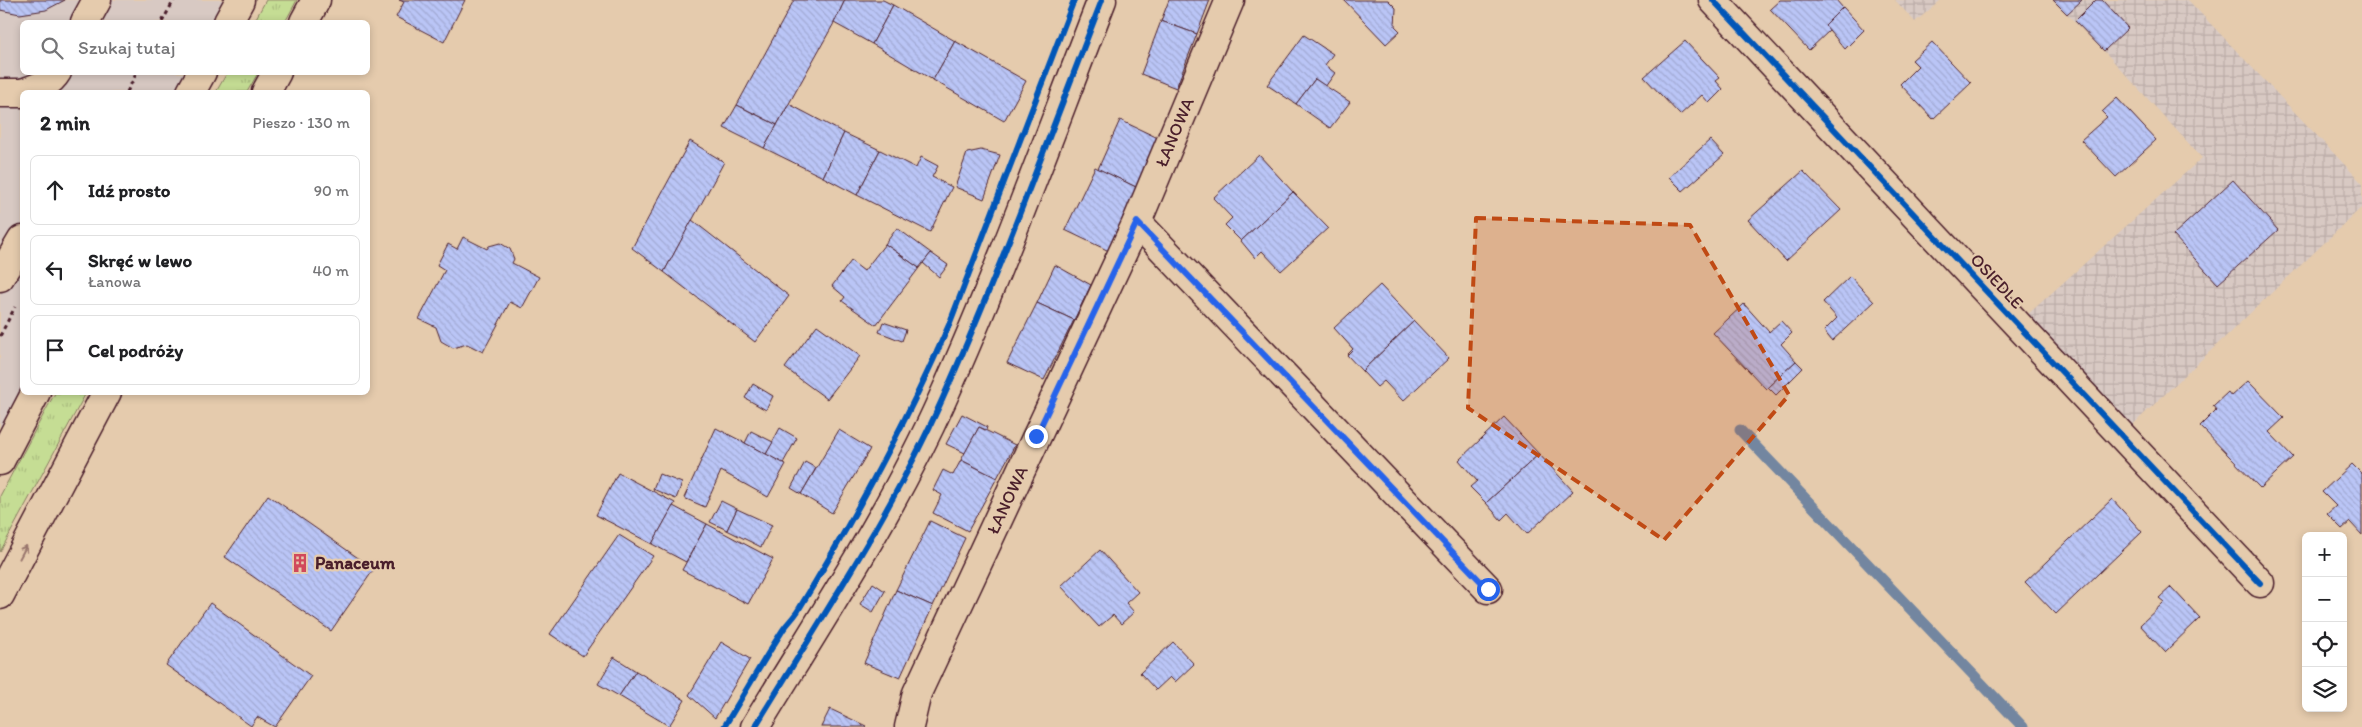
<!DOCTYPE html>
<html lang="pl">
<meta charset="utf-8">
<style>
body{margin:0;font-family:Itim,sans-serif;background:#f2f2f2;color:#202124}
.controls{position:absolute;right:15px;bottom:15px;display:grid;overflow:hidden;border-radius:8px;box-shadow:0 2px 8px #0003}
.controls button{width:45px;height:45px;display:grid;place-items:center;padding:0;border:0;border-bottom:1px solid #e0e0e0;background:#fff;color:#202124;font:25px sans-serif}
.stop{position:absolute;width:15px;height:15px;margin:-11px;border:4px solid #2563eb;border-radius:50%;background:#fff}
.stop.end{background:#2563eb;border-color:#fff;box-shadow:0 1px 5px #0008}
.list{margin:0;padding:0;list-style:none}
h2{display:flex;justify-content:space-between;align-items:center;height:65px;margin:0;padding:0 20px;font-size:21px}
h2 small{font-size:16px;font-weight:400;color:#757577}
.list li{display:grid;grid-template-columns:32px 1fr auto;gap:15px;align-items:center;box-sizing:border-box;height:70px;margin:0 10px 10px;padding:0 10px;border:1px solid #e0e0e0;border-radius:8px}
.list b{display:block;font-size:19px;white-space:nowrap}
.list p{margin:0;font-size:16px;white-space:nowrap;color:#757577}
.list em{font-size:16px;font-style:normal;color:#757577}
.icon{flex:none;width:28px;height:28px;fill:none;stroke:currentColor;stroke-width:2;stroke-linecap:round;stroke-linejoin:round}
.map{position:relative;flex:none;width:2362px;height:727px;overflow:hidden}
.search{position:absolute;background:#fff;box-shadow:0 2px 8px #0003;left:20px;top:20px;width:350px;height:55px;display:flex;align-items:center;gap:12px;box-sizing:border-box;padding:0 18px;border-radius:8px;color:#757577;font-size:19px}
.panel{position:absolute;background:#fff;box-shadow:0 2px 8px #0003;left:20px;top:90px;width:350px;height:305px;border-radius:8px}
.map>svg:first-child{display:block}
.built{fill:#d8c9c3}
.industrial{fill:url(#industrial-grid)}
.grass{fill:url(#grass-tufts);stroke:#887e60}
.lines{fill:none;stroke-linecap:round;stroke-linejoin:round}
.stream{stroke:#7386a0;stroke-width:11}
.building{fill:url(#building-back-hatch);stroke:#4a1f2b}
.minor-casing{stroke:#4a1f2b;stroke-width:31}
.path{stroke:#4a1f2b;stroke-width:3;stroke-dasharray:4 4;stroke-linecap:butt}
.minor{stroke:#e5cbad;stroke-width:28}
.cycleway-casing{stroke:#e5cbad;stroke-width:9}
.cycleway{stroke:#0057b8;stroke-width:6}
.oneway{stroke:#98756c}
.route{stroke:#2563eb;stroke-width:6}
.marked{fill:#c04a14;fill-opacity:0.2;stroke:#c04a14;stroke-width:4;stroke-dasharray:10 6;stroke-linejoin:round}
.labels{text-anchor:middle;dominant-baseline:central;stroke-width:4.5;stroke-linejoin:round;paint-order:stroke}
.street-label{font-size:18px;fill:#4a1f2b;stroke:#e5cbad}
.poi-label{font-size:18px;font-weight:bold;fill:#4a1f2b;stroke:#e5cbad;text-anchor:start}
</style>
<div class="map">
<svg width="2362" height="727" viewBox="0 0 2362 727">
<defs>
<pattern id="industrial-grid" width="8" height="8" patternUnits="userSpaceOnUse" patternTransform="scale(1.25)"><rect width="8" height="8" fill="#d8c9c3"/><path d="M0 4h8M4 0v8" fill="none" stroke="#bbaca8"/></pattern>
<pattern id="grass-tufts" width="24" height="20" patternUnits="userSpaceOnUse" patternTransform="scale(1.25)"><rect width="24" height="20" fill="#c5dd94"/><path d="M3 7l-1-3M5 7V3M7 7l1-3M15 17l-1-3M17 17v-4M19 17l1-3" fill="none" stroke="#abbd80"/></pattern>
<pattern id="building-back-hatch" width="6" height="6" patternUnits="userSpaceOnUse" patternTransform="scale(1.25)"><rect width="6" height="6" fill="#bac5f6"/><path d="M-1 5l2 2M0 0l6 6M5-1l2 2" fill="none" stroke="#a1a9d3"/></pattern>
</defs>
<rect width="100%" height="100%" fill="#e5cbad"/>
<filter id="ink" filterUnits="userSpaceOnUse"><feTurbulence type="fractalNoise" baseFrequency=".02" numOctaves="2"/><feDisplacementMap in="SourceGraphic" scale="10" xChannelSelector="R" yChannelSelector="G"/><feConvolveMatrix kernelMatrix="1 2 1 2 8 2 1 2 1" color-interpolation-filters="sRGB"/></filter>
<g filter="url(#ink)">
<path class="built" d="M0 0H240L228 22H22V72L202 73 191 92H22V392L0 461Z"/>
<g class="industrial">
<path d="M1895 0H1941L1915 22Z"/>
<path d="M2053 0H2188L2362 183V207L2122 435 2017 324 2202 158 2104 51Z"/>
</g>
<g class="grass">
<path d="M266 0H297L285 22H254Z"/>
<path d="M227 73V72L258 73 247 92H216Z"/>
<path d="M55 393H86L0 552V496Z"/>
</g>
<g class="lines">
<path class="stream" d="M1740 430 2023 727"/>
</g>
<g class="building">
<path d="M0 0H65L46 10 20 14 0 10Z"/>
<path d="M399 0H465L444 42 396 17 404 2Z"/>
<path d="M794 0H845L834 23 777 125 737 105Z"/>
<path d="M845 0H883L893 5 872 44 834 23Z"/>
<path d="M1169 0H1210L1197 34 1161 21Z"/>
<path d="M1344 0H1388L1396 8 1395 26 1400 31 1386 44Z"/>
<path d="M1780 0H1836L1843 8 1825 25 1830 30 1809 50 1770 9Z"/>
<path d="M2053 0H2082L2067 14Z"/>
<path d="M2096 0H2102L2128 28 2104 51 2075 21Z"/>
<path d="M893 5 955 41 933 80 872 44Z"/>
<path d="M1843 7 1864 30 1845 49 1825 25Z"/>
<path d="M1161 21 1197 34 1176 88 1141 74Z"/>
<path d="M1304 35 1333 54 1325 65 1335 73 1325 87 1315 79 1296 104 1267 85Z"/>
<path d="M955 41 1026 81 1004 121 933 80Z"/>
<path d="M1685 41 1720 78 1716 81 1723 89 1709 103 1702 95 1680 115 1644 77Z"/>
<path d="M1932 42 1971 83 1933 119 1900 84 1918 66 1912 60Z"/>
<path d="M1315 79 1350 102 1330 128 1296 104Z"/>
<path d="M2117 98 2156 140 2116 177 2081 140 2107 117 2102 112Z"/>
<path d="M789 104 844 133 823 177 764 148Z"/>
<path d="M737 105 777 125 764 148 724 128Z"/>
<path d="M1120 120 1158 138 1136 187 1098 169Z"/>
<path d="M844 133 880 150 857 195 823 177Z"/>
<path d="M1710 140 1724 155 1683 191 1669 177Z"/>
<path d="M690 141 724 162 664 272 632 248Z"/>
<path d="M880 150 916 168 921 157 938 166 932 177 952 187 930 232 857 195Z"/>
<path d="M981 150 1000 155 984 199 955 187 967 153Z"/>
<path d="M1259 155 1293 192 1241 241 1225 225 1232 218 1213 198Z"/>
<path d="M1095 167 1138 188 1109 251 1065 230Z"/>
<path d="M1803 171 1841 210 1786 261 1748 220Z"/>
<path d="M2233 180 2278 230 2218 284 2173 235Z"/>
<path d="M1293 192 1328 228 1281 271 1262 251 1255 258 1241 241Z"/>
<path d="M692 220 789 296 755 342 664 272Z"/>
<path d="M897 228 931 253 919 268 885 244Z"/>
<path d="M463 237 487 249 489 246 500 243 510 249 514 259 512 263 539 277 522 308 510 302 483 352 467 344 453 348 441 341 436 327 419 319 445 270 437 265 448 244 457 249Z"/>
<path d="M885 244 919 268 876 325 842 301 845 297 832 286 851 261 864 271Z"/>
<path d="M931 253 948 265 939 277 923 263Z"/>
<path d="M1055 265 1091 285 1074 320 1037 303Z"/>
<path d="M1850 276 1874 302 1832 341 1824 331 1837 318 1823 302Z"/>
<path d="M1380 285 1414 321 1362 371 1347 355 1353 349 1334 328Z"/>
<path d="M1037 303 1074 320 1044 380 1007 363Z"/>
<path d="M1744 304 1769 332 1781 321 1792 333 1781 344 1796 361 1766 389 1713 333Z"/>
<path d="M1414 321 1449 358 1403 401 1384 381 1377 387 1362 371Z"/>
<path d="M883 322 906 330 902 341 879 332Z"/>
<path d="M817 325 860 356 827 399 785 368Z"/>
<path d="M1796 361 1803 368 1776 395 1768 387Z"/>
<path d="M2248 381 2284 418 2269 432 2293 457 2260 488 2200 426 2216 410 2213 406 2228 392 2231 396Z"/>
<path d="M753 384 773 396 766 410 745 398Z"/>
<path d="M962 414 987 427 986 430 979 427 965 453 946 444Z"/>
<path d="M1504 417 1539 454 1486 503 1470 487 1477 481 1459 460Z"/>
<path d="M979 427 1015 445 997 478 961 460Z"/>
<path d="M716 428 786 464 768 497 721 471 705 507 684 498Z"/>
<path d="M780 428 797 438 783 463 766 454Z"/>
<path d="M839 430 870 449 832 513 801 494Z"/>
<path d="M751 431 773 442 766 454 745 443Z"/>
<path d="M1539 454 1573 491 1527 534 1508 513 1501 520 1486 503Z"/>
<path d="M961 460 997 478 968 531 933 513 942 495 933 490 943 470 953 475Z"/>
<path d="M805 462 816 468 801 494 791 488Z"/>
<path d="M2352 464 2362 474V535L2350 522 2342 529 2327 514 2336 506 2322 492Z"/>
<path d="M618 473 675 503 652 544 596 515Z"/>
<path d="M659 474 682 483 676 499 653 489Z"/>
<path d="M268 495 374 569 331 631 225 557Z"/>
<path d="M2112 499 2142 532 2056 614 2025 582Z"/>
<path d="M721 501 737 509 727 530 710 522Z"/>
<path d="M673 506 707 524 686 562 652 544Z"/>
<path d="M737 509 772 525 761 547 727 530Z"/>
<path d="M930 521 965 538 933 606 896 590Z"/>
<path d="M707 524 773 559 748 604 682 570Z"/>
<path d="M619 535 653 556 583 656 550 634Z"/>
<path d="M1100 550 1138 592 1126 603 1134 612 1121 624 1113 615 1099 627 1061 586Z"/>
<path d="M873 583 885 591 873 612 860 604Z"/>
<path d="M2171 587 2200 618 2165 652 2140 625 2164 602 2159 598Z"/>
<path d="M896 590 933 606 900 678 864 663Z"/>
<path d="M210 603 311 676 275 727 257 717 251 726 166 665Z"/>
<path d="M721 642 750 659 715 718 689 695Z"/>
<path d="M1173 642 1194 664 1175 682 1170 677 1156 690 1140 673Z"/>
<path d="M614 657 636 671 619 696 598 684Z"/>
<path d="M636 671 685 700 669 726 619 696Z"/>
<path d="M830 709 866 726 865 727H821Z"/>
</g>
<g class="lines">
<g class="minor-casing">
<g id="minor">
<path d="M1713 0 2260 583"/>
<path d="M85 22 97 0"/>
<path d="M228 22 240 0"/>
<path d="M304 22 316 0"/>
<path d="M25 92C36 88 50 84 57 72"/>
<path d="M191 92 202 72"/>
<path d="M266 92 277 72"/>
<path d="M0 93H22"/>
<path d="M1137 222 1488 589"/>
<path d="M0 277 22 240"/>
<path d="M0 461 36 392"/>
<path d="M0 595 107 392"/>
<path d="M755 727C820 620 891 514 942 400 1001 269 1050 133 1102 0"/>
<path id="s1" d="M909 727 917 693 1137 222 1230 0"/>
</g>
</g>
<g class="path">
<path d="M162 22 174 0"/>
<path d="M127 92 137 72"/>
<path d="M0 336 15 307"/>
</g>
<use href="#minor" class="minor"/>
<g class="cycleway-casing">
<g id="cycleway">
<path d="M1713 0 2260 583"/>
<path d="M724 727C743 696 761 664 781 633 786 624 794 618 799 609 855 517 906 423 949 325L1074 0"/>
<path d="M755 727C820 620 891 514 942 400 1001 269 1050 133 1102 0"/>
</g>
</g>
<use href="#cycleway" class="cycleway"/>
</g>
<defs><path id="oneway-shaft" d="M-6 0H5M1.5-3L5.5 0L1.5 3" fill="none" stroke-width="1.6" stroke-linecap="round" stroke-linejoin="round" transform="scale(1.25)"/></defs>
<use class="oneway" href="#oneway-shaft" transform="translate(23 552) rotate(-62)"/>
</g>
<g class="lines" filter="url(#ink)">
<path class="route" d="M1036 436 1137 222 1488 589"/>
</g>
<path class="marked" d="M1476 218 1690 225 1789 395 1664 540 1468 408Z"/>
<defs>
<g id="building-bare" transform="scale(1.5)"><path d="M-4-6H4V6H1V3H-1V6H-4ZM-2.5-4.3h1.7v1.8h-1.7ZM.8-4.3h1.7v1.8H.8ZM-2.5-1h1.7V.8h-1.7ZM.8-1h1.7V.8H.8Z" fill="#d1495b" stroke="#e5cbad" stroke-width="2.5" paint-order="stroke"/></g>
</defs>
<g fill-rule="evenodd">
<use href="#building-bare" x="300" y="563"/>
</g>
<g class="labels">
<g class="street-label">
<text stroke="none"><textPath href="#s1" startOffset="652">ŁANOWA</textPath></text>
<text transform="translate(1997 281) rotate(47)">OSIEDLE</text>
<text stroke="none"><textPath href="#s1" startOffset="248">ŁANOWA</textPath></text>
</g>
<g class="poi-label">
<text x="315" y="563">Panaceum</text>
</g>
</g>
</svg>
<div class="controls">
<button>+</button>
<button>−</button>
<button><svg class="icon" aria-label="locate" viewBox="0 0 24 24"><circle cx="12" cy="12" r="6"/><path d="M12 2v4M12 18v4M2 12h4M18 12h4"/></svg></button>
<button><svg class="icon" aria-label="layers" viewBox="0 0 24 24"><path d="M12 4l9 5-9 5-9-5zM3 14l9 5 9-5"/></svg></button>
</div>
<div class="stop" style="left:1488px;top:589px"></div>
<div class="stop end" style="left:1036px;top:436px"></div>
<div class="search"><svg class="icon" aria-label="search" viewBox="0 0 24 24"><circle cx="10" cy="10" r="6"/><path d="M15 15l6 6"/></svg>Szukaj tutaj</div>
<section class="panel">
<h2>2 min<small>Pieszo · 130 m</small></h2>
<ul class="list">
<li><svg class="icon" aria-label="ahead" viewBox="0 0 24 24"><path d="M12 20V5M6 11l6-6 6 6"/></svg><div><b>Idź prosto</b></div><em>90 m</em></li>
<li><svg class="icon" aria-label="left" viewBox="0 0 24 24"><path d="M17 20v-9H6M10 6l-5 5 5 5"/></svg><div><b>Skręć w lewo</b><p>Łanowa</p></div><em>40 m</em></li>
<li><svg class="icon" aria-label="arrive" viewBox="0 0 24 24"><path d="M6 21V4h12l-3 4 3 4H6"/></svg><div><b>Cel podróży</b></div></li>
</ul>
</section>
</div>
